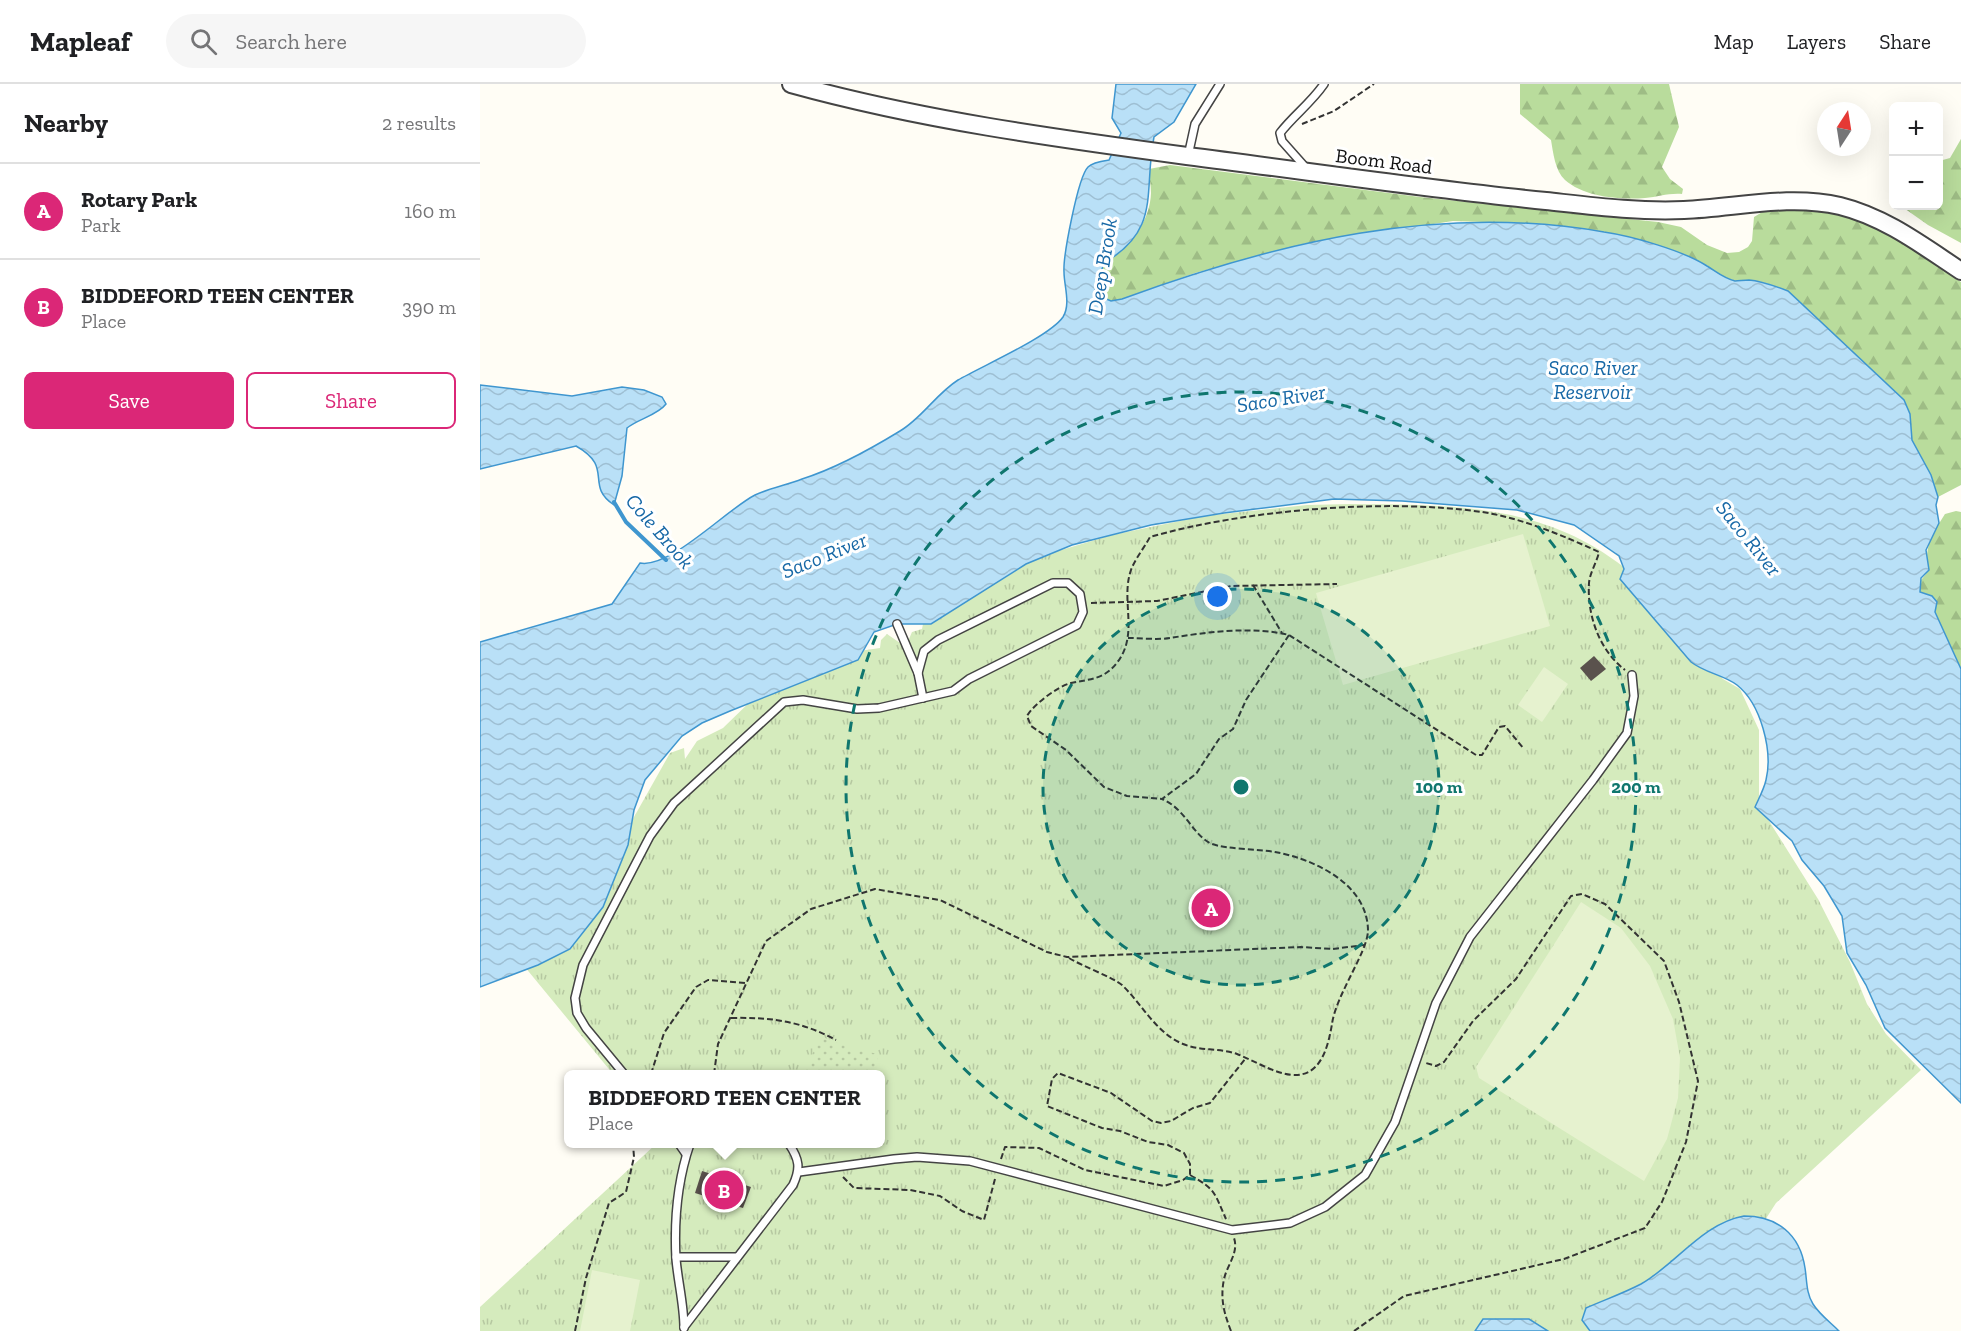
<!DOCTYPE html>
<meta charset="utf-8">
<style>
body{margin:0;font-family:"Zilla Slab",serif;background:#f6f6f6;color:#202124}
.controls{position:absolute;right:18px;top:18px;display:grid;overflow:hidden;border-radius:9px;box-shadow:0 6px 24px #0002}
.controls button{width:54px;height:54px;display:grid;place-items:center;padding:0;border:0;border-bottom:2px solid #e0e0e0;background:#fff;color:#202124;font:30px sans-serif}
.compass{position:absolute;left:1337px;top:18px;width:54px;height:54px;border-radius:50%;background:#fff;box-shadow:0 6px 24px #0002;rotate:12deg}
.you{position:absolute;left:738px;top:513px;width:21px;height:21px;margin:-15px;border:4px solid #fff;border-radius:50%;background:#1a73e8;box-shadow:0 0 0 9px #1a73e833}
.badge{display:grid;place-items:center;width:39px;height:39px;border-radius:50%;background:#db2777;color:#fff;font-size:20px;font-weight:700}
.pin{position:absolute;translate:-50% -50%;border:3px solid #fff;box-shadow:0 2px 6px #0006}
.popup{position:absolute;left:84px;top:986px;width:321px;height:78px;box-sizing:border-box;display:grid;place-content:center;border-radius:9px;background:#fff;filter:drop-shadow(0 2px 4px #0005);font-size:20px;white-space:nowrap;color:#757577}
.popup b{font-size:22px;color:#202124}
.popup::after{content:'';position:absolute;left:50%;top:100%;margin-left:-12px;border:12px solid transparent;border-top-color:#fff}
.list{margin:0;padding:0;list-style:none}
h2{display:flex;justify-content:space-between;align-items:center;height:78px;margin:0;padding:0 24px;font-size:26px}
h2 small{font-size:20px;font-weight:400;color:#757577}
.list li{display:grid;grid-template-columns:39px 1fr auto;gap:18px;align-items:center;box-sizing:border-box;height:96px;padding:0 24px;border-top:2px solid #e0e0e0}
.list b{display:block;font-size:22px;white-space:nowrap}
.list p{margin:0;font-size:20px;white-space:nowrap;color:#757577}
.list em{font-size:20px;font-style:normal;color:#757577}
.actions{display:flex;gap:12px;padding:18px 24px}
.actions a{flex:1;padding:14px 0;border:2px solid #db2777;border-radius:9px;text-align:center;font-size:21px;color:#db2777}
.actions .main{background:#db2777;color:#fff}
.icon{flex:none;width:33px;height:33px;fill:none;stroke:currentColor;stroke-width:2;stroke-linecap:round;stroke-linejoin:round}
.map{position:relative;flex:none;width:1481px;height:1247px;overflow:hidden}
header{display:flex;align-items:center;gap:36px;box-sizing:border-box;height:84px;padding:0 30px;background:#fff;border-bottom:2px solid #e0e0e0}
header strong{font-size:28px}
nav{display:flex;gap:33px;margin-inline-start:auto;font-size:21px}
.search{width:420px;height:54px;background:#f6f6f6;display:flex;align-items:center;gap:15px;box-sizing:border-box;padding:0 21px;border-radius:33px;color:#757577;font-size:22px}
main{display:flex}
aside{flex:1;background:#fff}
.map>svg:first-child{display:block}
.forest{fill:url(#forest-firs)}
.park{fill:url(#park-tufts)}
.garden{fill:url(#garden-dots)}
.pitch{fill:#e6f2cf}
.water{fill:url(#water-waves);stroke:#3f96cf;stroke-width:1.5}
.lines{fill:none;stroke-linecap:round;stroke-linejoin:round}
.stream{stroke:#3f96cf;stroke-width:4}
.building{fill:#5a524d}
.service-casing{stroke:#444;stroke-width:10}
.tertiary-casing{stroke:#444;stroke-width:20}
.path{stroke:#333;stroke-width:2;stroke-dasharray:6 3;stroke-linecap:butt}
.service{stroke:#fff;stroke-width:7}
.tertiary{stroke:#fff;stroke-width:16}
.ring{fill:none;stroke:#0f766e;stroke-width:3;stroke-dasharray:10 8}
.labels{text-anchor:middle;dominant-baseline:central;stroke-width:6;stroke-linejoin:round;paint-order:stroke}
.street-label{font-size:20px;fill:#111;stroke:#fff}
.water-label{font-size:21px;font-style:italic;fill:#1768a6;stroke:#fff}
.centre{fill:#0f766e;stroke:#fff;stroke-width:3}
.ring-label{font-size:18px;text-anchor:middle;font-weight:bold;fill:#0f766e;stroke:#fff;stroke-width:6;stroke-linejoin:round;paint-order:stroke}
</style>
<header>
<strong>Mapleaf</strong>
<div class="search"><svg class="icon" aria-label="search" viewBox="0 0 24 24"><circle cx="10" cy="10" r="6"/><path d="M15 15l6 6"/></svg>Search here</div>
<nav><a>Map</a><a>Layers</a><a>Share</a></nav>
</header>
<main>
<aside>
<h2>Nearby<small>2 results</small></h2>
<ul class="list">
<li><span class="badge">A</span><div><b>Rotary Park</b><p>Park</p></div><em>160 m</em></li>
<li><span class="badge">B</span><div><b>BIDDEFORD TEEN CENTER</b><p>Place</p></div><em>390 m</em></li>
</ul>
<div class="actions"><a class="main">Save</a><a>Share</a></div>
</aside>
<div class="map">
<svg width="1481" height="1247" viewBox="0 0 1481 1247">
<defs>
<pattern id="forest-firs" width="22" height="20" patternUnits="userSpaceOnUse" patternTransform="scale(1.5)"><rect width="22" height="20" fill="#b9dc9c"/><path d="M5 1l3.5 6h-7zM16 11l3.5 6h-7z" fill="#9ebc85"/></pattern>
<pattern id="park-tufts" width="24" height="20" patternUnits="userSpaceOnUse" patternTransform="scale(1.5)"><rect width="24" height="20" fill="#d5ebbd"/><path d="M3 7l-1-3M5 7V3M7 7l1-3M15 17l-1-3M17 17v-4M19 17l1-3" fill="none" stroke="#b6c8a1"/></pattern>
<pattern id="garden-dots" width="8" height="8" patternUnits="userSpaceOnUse" patternTransform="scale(1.5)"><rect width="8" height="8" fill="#d5ebbd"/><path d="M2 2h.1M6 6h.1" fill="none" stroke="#b6c8a1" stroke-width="1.8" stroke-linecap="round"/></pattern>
<pattern id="water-waves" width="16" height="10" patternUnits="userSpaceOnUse" patternTransform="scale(1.5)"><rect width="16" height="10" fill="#b9e0f7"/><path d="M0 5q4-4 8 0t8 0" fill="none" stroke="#9ebfd3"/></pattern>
</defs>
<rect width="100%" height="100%" fill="#fffdf5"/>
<g class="forest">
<path d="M1040 0H1189L1199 43 1182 83 1190 95 1203 105 1202 110C1188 109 1178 113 1165 114 1140 116 1104 113 1085 96 1075 87 1073 68 1071 56L1040 30Z"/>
<path d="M1481 55V159L1448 141 1421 122H1458L1459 77 1470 74Z"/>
<path d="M690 81 940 113 1178 138 1201 143 1227 161 1247 169 1259 168 1268 163 1272 157 1274 133 1284 127C1306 127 1332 125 1354 129 1397 136 1445 175 1481 198V401L1458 413 1451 391 1432 356 1430 330 1424 316 1308 207 1269 196 1256 197 1238 191 1228 182 1207 173 1152 154 1124 148 1065 140 973 137 823 160 715 189 642 215 631 217 619 212 615 206 624 178C648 165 670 139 671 109 671 101 669 93 669 85Z"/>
<path d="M1476 427 1481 428V585L1455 528 1452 512 1440 508 1438 500 1449 486C1443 463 1453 449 1465 430Z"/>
</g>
<path class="park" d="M871 420C977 421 1073 419 1158 495 1187 521 1217 564 1243 595L1260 605 1279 646V721L1338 815 1370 878 1387 920 1406 950 1441 986 1296 1119 1219 1239 1211 1247H0V1223L176 1060H400V990H133L35 871 145 749 190 669 204 664 205 675 217 657 243 644 277 611 379 567 400 564 401 556 407 550 420 559 429 555 432 548 442 545 443 540 487 506 525 494 545 480 578 467 632 451 724 432 827 421Z"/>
<path class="garden" d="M340 952 376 966 399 970 393 990 325 988Z"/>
<g class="pitch">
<path d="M1043 450 1070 542 863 601 836 509Z"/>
<path d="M1064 583 1088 600 1062 638 1038 621Z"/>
<path d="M1101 818 1141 844 1170 882 1193 935 1200 974 1198 1014 1187 1055 1164 1097 999 994 996 983Z"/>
<path d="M112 1186 160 1196 150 1247H100Z"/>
</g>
<g class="water">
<path d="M636 0H716L694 38 674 53C663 108 682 145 624 179L615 206 619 212 631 217 642 215C797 158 959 119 1124 148 1152 152 1204 167 1227 182 1237 188 1243 194 1255 197 1259 197 1264 196 1269 196 1282 197 1295 202 1308 207L1424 316 1430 330 1432 356 1451 391 1458 413 1456 421 1459 439 1446 466 1449 486 1441 494 1440 508 1452 512 1457 518 1455 528 1481 585V1019L1405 944 1386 901 1367 869 1362 832 1344 802 1322 776 1312 757 1275 723C1279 714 1284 705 1286 696 1293 667 1281 620 1257 601 1244 591 1225 589 1211 578L1140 495 1144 485 1139 472 1094 441 1037 426 922 417 854 415 744 429 671 441 592 461 546 480 451 540H417L394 548 378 576 250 627 222 639 202 652 165 696 154 726 148 761 123 823 90 865 58 881 0 903V558L132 520 160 479C190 485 247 425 275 411 290 404 307 401 322 395 357 384 389 366 420 347 442 334 456 310 478 296 502 282 569 253 583 233 591 220 584 202 584 188 583 172 598 93 608 83 613 78 622 77 629 76L641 49 632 34Z"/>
<path d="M0 301 92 312 142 303 164 306 182 313 186 320C178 331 158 335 147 344L142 392 134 421C104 401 135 384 96 362L0 385Z"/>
<path d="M1264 1132C1297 1132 1320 1150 1325 1184 1327 1196 1326 1209 1333 1220 1339 1230 1351 1239 1359 1247H1110L1102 1236 1106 1224C1124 1216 1144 1209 1161 1200 1195 1181 1223 1139 1264 1132Z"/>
<path d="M1003 1235H1049L1068 1247H995Z"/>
</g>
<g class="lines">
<path class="stream" d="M134 418 146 438 186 476"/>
</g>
<g class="building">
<path d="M1114 572 1126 585 1111 597 1100 584Z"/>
<path d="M222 1087 271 1103 263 1124 215 1109Z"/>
</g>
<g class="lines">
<g class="service-casing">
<g id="service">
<path d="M708 72 715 40 740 0"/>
<path d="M826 84 802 57 800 49C814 31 831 19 844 0"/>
<path d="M417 540 438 589 443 614"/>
<path d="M144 990 106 944 97 929 95 914 103 881 170 752 194 719 304 618 323 616 377 625 399 624 473 607 489 595 597 541 603 528 600 510 588 499H573L458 556 444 567 438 589"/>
<path d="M199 1060 206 1070"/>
<path d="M319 1088 414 1075 437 1073 490 1077 752 1146 810 1139 845 1123 885 1091 915 1038 956 919 990 853 1113 696 1147 649 1154 612 1152 591"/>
<path d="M196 1173H257"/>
<path d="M204 1243 313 1101C321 1084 319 1075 309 1060"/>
<path d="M204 1244C204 1221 198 1198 196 1175 194 1137 198 1095 210 1060"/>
</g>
</g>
<g class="tertiary-casing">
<path id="tertiary" d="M311 0C441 36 574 54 707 72 827 87 946 105 1066 117 1112 122 1157 128 1204 126 1255 124 1309 110 1360 122 1405 133 1443 162 1481 187"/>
</g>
<g class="path">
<path d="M822 40 854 27 894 0"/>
<path d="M773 501 802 549"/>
<path d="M611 519 677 517 751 502 857 500"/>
<path d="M809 551 766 616 753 645 739 655 716 690 682 715 647 712 624 703 586 666 551 642 547 632C553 621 578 602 591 599 609 595 623 596 636 580 660 551 640 517 651 486 655 475 664 464 670 453 764 426 905 414 1002 428 1041 434 1082 451 1119 468 1117 478 1110 488 1109 499 1107 531 1119 566 1145 586"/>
<path d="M648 554C661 554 677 556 690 554 727 548 772 542 809 551L996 671H1002L1019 643 1025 642 1044 665"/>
<path d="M589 874C602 882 632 893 642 901 662 920 676 949 703 960 720 967 740 964 757 970 775 977 793 989 812 991 841 993 848 963 852 940 856 911 887 869 888 847 888 800 834 775 795 768 778 765 746 765 732 760 713 752 706 725 682 715"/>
<path d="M251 934C290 933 321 937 356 956"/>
<path d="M171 990 184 949 216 903 228 896 266 899"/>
<path d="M234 990 238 960 286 857 331 825 395 805 460 816 567 868 587 873 821 863 853 865 884 861"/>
<path d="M521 1075 525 1063 559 1064 605 1086 684 1102 703 1096 710 1091V1080L704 1069 688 1061 668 1058 640 1047 622 1044 567 1022 572 995 578 989 631 1009 672 1037 681 1039 691 1037 713 1024 730 1019 766 974"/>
<path d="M710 1091C737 1106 734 1109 746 1135"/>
<path d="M363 1093 374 1104 430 1106 460 1112 482 1127 504 1136 515 1095"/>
<path d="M95 1247 106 1194 129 1119 146 1108 154 1073 153 1060"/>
<path d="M751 1247C744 1229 740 1215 744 1195 747 1181 759 1169 754 1154"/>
<path d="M874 1247 924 1212 1084 1175 1165 1144 1182 1118 1206 1058 1218 997 1199 918 1184 877 1125 820 1102 810 1091 812 1036 895 993 937 964 978 956 982 946 979"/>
</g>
<use href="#service" class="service"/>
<use href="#tertiary" class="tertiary"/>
</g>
<circle cx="761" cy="703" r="198" fill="#0f766e" fill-opacity=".12"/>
<g class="ring">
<circle cx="761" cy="703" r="198"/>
<circle cx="761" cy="703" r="395"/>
</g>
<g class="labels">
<g class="street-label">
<text transform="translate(904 77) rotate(7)">Boom Road</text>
</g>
<g class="water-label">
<text transform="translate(622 182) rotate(-81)">Deep Brook</text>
<text x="1113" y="283">Saco River<tspan x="1113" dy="24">Reservoir</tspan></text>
<text transform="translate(801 314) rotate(-9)">Saco River</text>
<text transform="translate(180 447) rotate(49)">Cole Brook</text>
<text transform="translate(1269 454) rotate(51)">Saco River</text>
<text transform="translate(344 471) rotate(-22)">Saco River</text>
</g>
</g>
<circle cx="761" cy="703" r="9" class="centre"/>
<g class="ring-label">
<text x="959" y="709">100 m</text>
<text x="1156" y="709">200 m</text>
</g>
</svg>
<div class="controls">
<button>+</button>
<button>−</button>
</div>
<svg class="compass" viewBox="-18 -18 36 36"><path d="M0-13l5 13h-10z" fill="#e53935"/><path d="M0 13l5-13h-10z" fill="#757577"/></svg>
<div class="you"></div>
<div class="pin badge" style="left:731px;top:824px">A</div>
<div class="pin badge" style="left:244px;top:1106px">B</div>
<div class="popup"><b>BIDDEFORD TEEN CENTER</b>Place</div>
</div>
</main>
